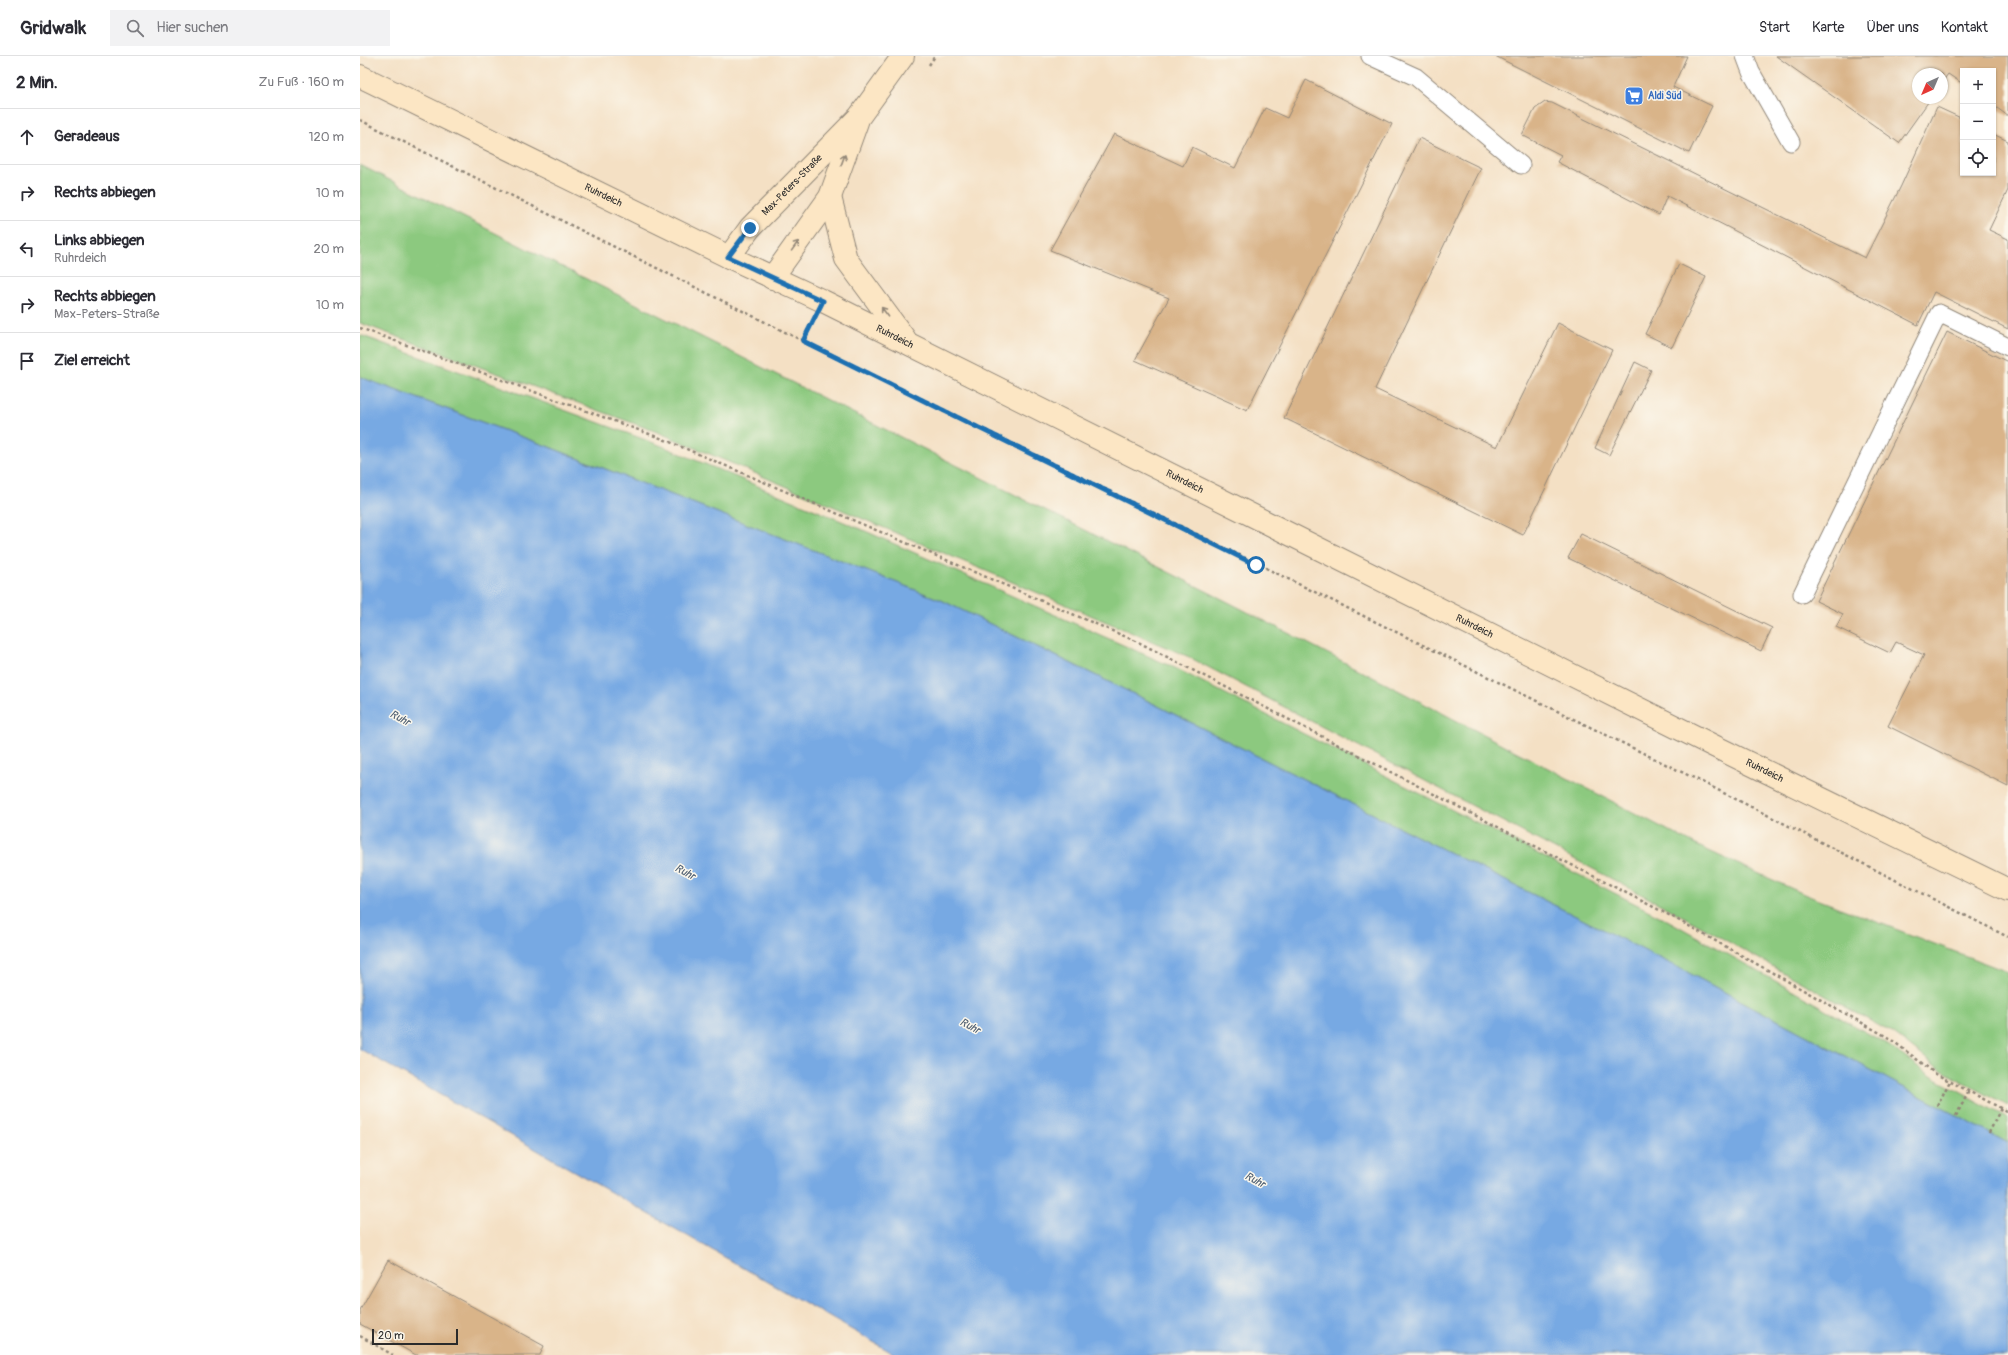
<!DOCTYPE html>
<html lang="de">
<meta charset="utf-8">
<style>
body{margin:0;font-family:Pangolin,sans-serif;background:#f2f2f3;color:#2b2b33}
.controls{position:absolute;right:12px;top:12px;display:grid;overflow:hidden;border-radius:0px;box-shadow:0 1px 3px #0004}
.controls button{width:36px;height:36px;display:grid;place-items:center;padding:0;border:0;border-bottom:1px solid #e1e1e2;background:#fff;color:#2b2b33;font:20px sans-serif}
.compass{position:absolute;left:1552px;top:12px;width:36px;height:36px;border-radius:50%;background:#fff;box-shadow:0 1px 3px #0004;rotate:224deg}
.scale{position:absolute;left:12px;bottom:10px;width:86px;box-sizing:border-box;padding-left:4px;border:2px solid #2b2b2b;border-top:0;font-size:11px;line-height:14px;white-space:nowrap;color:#2b2b2b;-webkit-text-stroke:3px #fbf7ec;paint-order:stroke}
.stop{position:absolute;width:12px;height:12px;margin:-9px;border:3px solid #1f6fb2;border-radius:50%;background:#fff}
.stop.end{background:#1f6fb2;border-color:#fff;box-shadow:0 1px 4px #0008}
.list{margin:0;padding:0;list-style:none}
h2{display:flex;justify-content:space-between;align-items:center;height:52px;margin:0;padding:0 16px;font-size:17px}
h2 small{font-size:13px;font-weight:400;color:#7c7c81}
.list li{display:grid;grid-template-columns:26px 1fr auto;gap:12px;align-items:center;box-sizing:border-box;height:56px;padding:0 16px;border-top:1px solid #e1e1e2}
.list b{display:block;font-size:15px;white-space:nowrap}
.list p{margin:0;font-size:13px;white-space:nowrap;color:#7c7c81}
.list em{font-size:13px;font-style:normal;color:#7c7c81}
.icon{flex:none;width:22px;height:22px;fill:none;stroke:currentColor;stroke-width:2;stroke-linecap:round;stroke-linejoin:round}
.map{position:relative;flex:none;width:1648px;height:1299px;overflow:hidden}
header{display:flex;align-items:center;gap:24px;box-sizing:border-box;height:56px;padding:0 20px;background:#fff;border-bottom:1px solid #e1e1e2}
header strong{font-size:19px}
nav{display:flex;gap:22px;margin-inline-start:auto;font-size:14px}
.search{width:280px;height:36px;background:#f2f2f3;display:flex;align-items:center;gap:10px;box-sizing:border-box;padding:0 14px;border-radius:0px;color:#7c7c81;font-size:15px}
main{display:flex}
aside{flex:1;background:#fff}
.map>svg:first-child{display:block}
.green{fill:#8cc97f;stroke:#5c7a55}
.water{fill:#77a9e3;stroke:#516a87}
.building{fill:#d9b489}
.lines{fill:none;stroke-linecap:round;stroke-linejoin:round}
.lane-casing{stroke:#908678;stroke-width:19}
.secondary-casing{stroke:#908678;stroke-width:24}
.path{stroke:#908678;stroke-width:2.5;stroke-dasharray:3 3;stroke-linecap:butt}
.lane{stroke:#fff;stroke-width:17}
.secondary{stroke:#fce6c4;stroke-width:22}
.oneway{stroke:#948878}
.route{stroke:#1f6fb2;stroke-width:5}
.labels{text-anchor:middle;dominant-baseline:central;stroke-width:3;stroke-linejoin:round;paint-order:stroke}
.shop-label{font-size:10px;font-weight:bold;fill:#366cbe;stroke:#fbf7ec;text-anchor:start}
.street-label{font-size:10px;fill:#2b2b2b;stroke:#fbf7ec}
.water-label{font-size:11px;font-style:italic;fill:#46576b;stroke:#fbf7ec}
</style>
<header>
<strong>Gridwalk</strong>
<div class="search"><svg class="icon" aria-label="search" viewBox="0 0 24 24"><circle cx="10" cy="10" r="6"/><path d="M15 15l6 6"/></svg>Hier suchen</div>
<nav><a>Start</a><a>Karte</a><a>Über uns</a><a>Kontakt</a></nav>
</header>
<main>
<aside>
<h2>2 Min.<small>Zu Fuß · 160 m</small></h2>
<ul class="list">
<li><svg class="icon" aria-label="ahead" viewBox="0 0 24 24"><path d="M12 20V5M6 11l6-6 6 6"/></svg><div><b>Geradeaus</b></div><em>120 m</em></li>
<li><svg class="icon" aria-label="right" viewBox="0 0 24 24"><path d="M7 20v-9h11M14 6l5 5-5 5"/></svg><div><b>Rechts abbiegen</b></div><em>10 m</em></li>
<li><svg class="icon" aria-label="left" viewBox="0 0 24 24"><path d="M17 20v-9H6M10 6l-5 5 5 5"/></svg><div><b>Links abbiegen</b><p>Ruhrdeich</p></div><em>20 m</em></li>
<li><svg class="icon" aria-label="right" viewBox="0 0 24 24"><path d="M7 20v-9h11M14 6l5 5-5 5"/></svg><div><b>Rechts abbiegen</b><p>Max-Peters-Straße</p></div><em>10 m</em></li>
<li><svg class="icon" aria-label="arrive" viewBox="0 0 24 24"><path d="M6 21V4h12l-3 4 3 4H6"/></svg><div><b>Ziel erreicht</b></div></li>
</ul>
</aside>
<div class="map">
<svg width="1648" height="1299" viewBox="0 0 1648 1299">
<rect width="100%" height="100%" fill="#fbf7ec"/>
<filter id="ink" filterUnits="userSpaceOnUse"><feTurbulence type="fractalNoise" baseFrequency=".025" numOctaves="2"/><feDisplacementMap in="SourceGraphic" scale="8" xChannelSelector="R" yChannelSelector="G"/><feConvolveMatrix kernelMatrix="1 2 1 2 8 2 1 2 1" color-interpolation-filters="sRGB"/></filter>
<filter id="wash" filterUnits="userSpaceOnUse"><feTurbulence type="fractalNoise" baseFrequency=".012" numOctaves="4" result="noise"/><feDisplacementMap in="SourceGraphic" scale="16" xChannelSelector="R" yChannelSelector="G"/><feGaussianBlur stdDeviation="0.9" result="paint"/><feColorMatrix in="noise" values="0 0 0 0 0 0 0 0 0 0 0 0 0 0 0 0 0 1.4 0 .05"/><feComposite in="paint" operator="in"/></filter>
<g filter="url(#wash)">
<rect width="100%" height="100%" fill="#f4e0c4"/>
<g class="green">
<path d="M0 109 874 549 1340 791 1446 839 1648 916V1050L1581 1014 1534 978 1315 856 827 600 300 377 0 267Z"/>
<path d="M0 279 302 390 503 474 815 612 1309 865 1525 987 1574 1022 1648 1062V1087L1325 915 786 644 581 544 184 389 0 321Z"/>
</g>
<path class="water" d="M0 321 184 389 581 544 786 644 1325 915 1648 1087V1299H536L0 993Z"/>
<g id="blocks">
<g class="building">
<path d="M1135 0H1327L1313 31 1352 50 1329 97Z"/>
<path d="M1416 0H1648V60L1633 49V15H1603V28L1588 18 1582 26V18H1558V42H1571L1539 87Z"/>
<path d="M946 24 1032 68 887 354 775 304 809 242 690 194 754 78 823 110 832 91 875 112 905 52 927 62Z"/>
<path d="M1185 46 1192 47 1202 52 1505 202 1541 130 1577 51 1603 63V117H1633V78L1648 85V134L1629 174 1648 183V273L1574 236 1558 269 1307 140 1299 159 1197 106 1201 99 1162 79 1175 53Z"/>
<path d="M1059 82 1121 112 1015 333 1137 391 1198 267 1252 294 1163 479 924 362Z"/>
<path d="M1319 208 1346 221 1312 291 1285 278Z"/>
<path d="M1587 276 1648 306V730L1528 670 1564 599 1536 586 1530 597 1476 571 1483 558 1456 545Z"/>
<path d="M1275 306 1291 314 1249 399 1235 392Z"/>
<path d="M1221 478 1412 572 1401 595 1208 502Z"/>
<path d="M28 1204 184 1290 180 1299H56L0 1268V1254Z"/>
</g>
</g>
</g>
<g filter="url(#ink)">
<use href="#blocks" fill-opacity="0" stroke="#908678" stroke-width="1"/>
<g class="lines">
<g class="lane-casing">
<g id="lane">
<path d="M1010 0 1056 21 1161 109"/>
<path d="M1385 0 1391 16 1431 86"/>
<path d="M1442 538 1579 257 1648 291"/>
</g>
</g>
<g class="secondary-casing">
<g id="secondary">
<path id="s1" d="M0 20 369 201 463 245 1354 690 1648 834"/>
<path d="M470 141 486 203 545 283"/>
<path id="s2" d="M369 201 390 172 499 61 543 0"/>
<path d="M412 222 470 141 497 66"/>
</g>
</g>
<g class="path">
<path d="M569 9 575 0"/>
<path d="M0 64 443 285"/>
<path d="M451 268 443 285 1340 725 1648 881"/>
<path d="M0 272 303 383 778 586 1311 860 1529 982 1576 1018 1648 1056"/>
<path d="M1577 1050 1590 1025"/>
<path d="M1596 1060 1609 1035"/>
<path d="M1629 1077 1641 1052"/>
<path d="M0 1280 33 1299"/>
</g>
<use href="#lane" class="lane"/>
<use href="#secondary" class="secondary"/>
</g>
<defs><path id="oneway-shaft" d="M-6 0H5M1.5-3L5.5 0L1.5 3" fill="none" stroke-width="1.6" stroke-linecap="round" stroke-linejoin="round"/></defs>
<g class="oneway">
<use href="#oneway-shaft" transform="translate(483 104) rotate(-70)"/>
<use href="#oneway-shaft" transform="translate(435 190) rotate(-54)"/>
<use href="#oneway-shaft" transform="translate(525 256) rotate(-127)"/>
</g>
</g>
<g class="lines" filter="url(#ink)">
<path class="route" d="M390 172 368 201 463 245 443 285 896 509"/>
</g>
<defs>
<g id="supermarket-square" transform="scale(1)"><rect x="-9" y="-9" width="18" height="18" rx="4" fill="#3f7fe0" stroke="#fbf7ec"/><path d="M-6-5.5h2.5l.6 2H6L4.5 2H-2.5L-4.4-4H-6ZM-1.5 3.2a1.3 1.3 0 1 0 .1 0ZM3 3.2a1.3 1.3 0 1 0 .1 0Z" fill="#fff"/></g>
</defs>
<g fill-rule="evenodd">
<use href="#supermarket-square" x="1274" y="40"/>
</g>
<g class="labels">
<g class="shop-label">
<text x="1288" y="40">Aldi Süd</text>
</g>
<g class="street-label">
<text stroke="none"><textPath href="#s2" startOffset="96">Max-Peters-Straße</textPath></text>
<text stroke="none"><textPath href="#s1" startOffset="271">Ruhrdeich</textPath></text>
<text stroke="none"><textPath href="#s1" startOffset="595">Ruhrdeich</textPath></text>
<text stroke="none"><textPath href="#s1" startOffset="919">Ruhrdeich</textPath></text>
<text stroke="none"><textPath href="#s1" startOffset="1243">Ruhrdeich</textPath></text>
<text stroke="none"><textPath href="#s1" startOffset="1567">Ruhrdeich</textPath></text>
</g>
<g class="water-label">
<text transform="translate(40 662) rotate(28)">Ruhr</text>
<text transform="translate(325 816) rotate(28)">Ruhr</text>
<text transform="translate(610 970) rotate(28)">Ruhr</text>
<text transform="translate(895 1124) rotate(28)">Ruhr</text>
</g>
</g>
</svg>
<div class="controls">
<button>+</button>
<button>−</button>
<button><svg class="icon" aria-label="locate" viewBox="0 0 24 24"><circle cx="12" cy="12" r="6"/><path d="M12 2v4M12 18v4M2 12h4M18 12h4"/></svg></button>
</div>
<svg class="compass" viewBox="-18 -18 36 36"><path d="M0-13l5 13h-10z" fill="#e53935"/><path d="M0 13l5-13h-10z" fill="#7c7c81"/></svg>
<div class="scale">20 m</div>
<div class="stop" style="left:896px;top:509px"></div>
<div class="stop end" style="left:390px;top:172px"></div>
</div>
</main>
